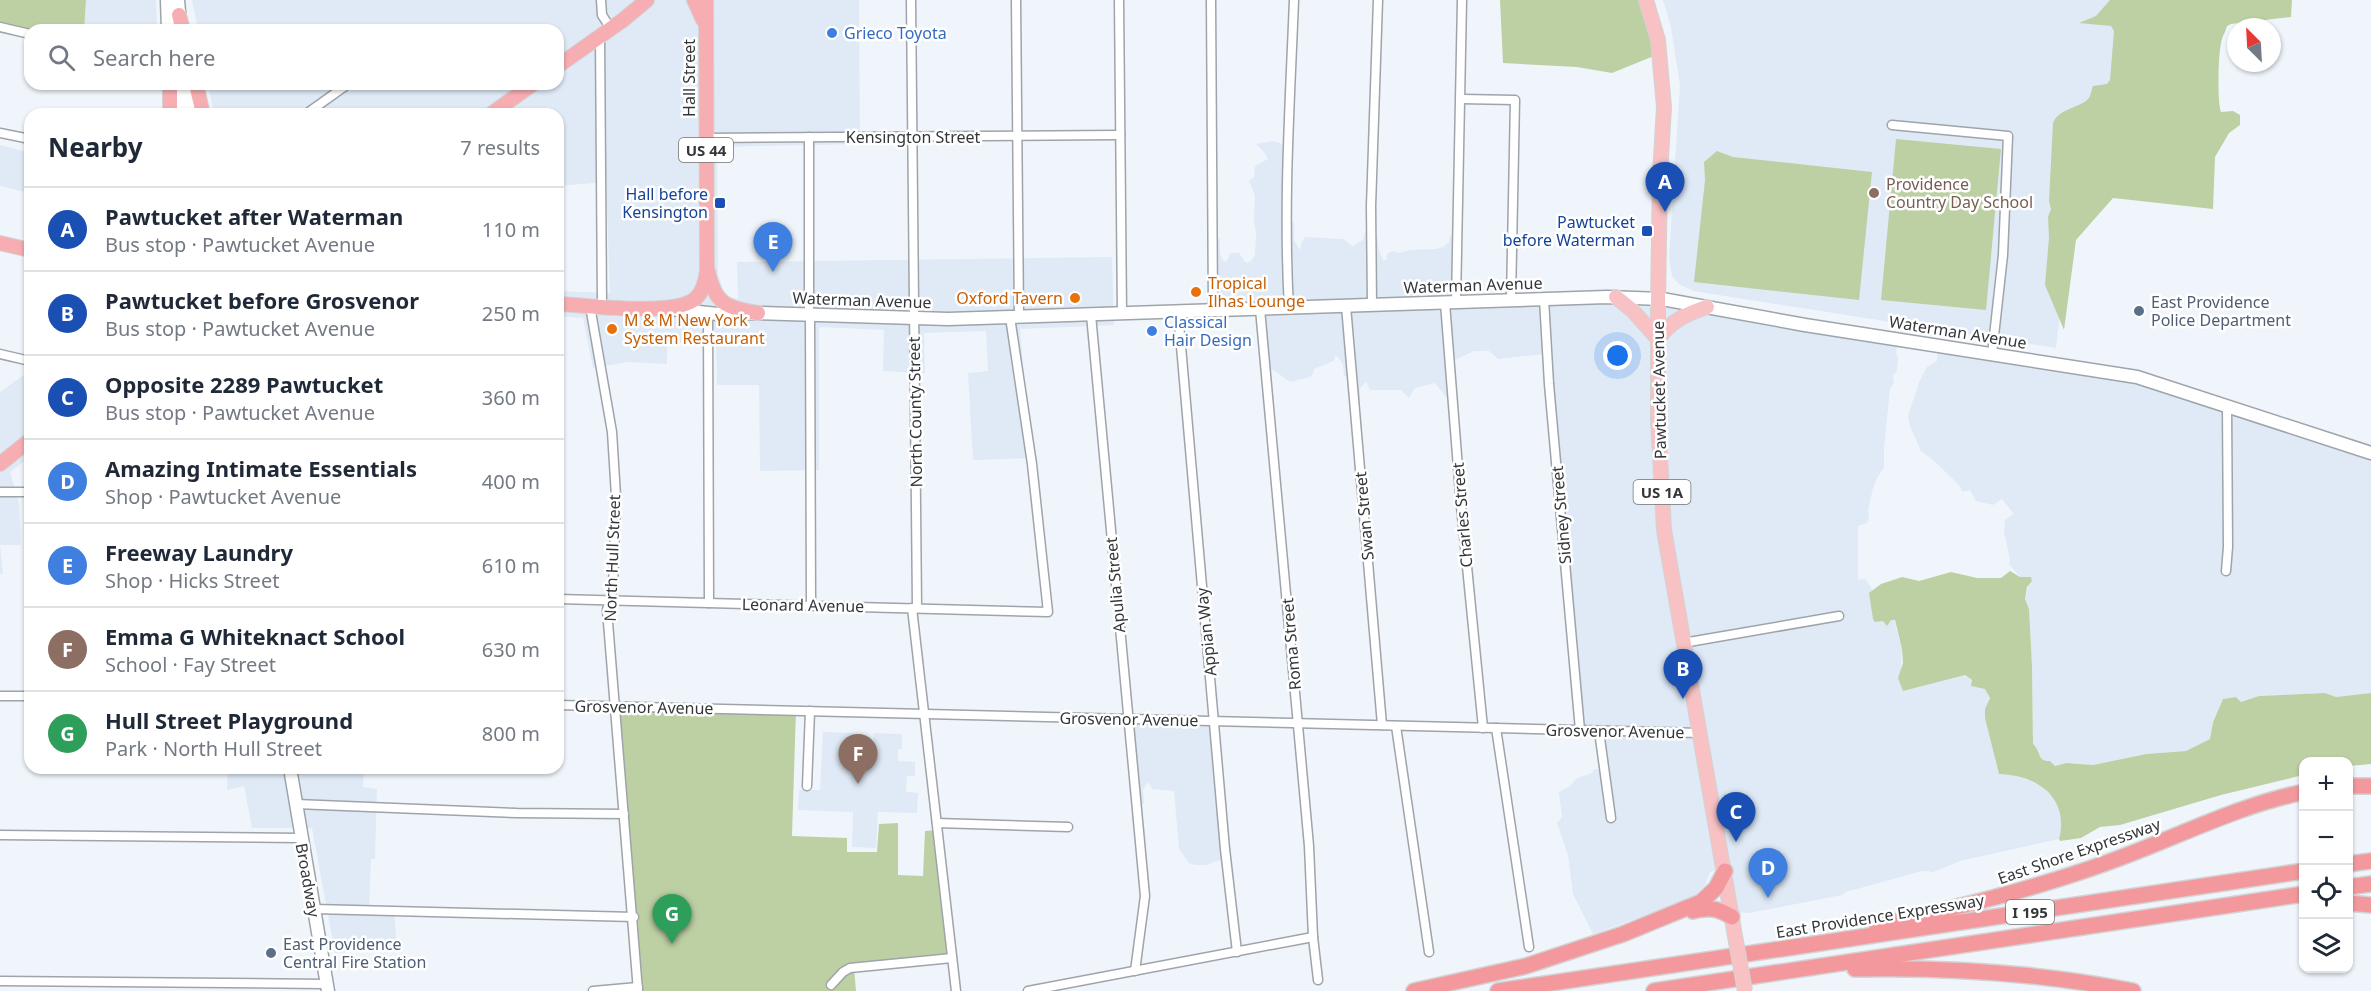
<!DOCTYPE html>
<meta charset="utf-8">
<style>
body{margin:0;font-family:"Noto Sans",sans-serif;background:#f2f2f3;color:#1f2937}
.controls{position:absolute;right:18px;bottom:18px;display:grid;overflow:hidden;border-radius:12px;box-shadow:0 2px 4px #0004}
.controls button{width:54px;height:54px;display:grid;place-items:center;padding:0;border:0;border-bottom:2px solid #e0e1e3;background:#fff;color:#1f2937;font:30px sans-serif}
.compass{position:absolute;left:2227px;top:18px;width:54px;height:54px;border-radius:50%;background:#fff;box-shadow:0 2px 4px #0004;rotate:336deg}
.you{position:absolute;left:1618px;top:356px;width:21px;height:21px;margin:-15px;border:4px solid #fff;border-radius:50%;background:#1a73e8;box-shadow:0 0 0 9px #1a73e833}
.badge{display:grid;place-items:center;width:39px;height:39px;border-radius:50%;background:#a7440f;color:#fff;font-size:20px;font-weight:700}
.pin{position:absolute;translate:-50% -50px;filter:drop-shadow(0 2px 3px #0008)}
.pin::after{content:'';position:absolute;top:32px;width:21px;height:18px;background:inherit;clip-path:polygon(0 0,100% 0,50% 100%)}
.list{margin:0;padding:0;list-style:none}
h2{display:flex;justify-content:space-between;align-items:center;height:78px;margin:0;padding:0 24px;font-size:26px}
h2 small{font-size:20px;font-weight:400;color:#747a83}
.list li{display:grid;grid-template-columns:39px 1fr auto;gap:18px;align-items:center;box-sizing:border-box;height:84px;padding:0 24px;border-top:2px solid #e0e1e3}
.list b{display:block;font-size:22px;white-space:nowrap}
.list p{margin:0;font-size:20px;white-space:nowrap;color:#747a83}
.list em{font-size:20px;font-style:normal;color:#747a83}
.icon{flex:none;width:33px;height:33px;fill:none;stroke:currentColor;stroke-width:2;stroke-linecap:round;stroke-linejoin:round}
.map{position:relative;flex:none;width:2371px;height:991px;overflow:hidden}
.search{position:absolute;background:#fff;box-shadow:0 2px 4px #0004;left:24px;top:24px;width:540px;height:66px;display:flex;align-items:center;gap:15px;box-sizing:border-box;padding:0 21px;border-radius:18px;color:#747a83;font-size:22px}
.panel{position:absolute;background:#fff;box-shadow:0 2px 4px #0004;left:24px;top:108px;width:540px;height:666px;border-radius:18px}
.map>svg:first-child{display:block}
.built{fill:#dfeaf6}
.green{fill:#bdd0a4}
.lines{fill:none;stroke-linecap:round;stroke-linejoin:round}
.minor-casing{stroke:#9ea4a9;stroke-width:11}
.secondary-casing{stroke:#9ea4a9;stroke-width:15}
.primary-casing{stroke:#d2d3d3;stroke-width:16}
.trunk-casing{stroke:#d2d3d3;stroke-width:16}
.motorway-casing{stroke:#d2d3d3;stroke-width:18}
.minor{stroke:#fff;stroke-width:8}
.secondary{stroke:#fff;stroke-width:12}
.primary{stroke:#f8c2c5;stroke-width:14}
.trunk{stroke:#f6aeb2;stroke-width:14}
.motorway{stroke:#f3999e;stroke-width:15}
.primary-bridge-casing{stroke:#d2d3d3;stroke-width:16;stroke-linecap:butt}
.primary-bridge{stroke:#f8c2c5;stroke-width:14}
.shop-dot{fill:#3f7fe0;stroke:#fff;stroke-width:2}
.education-dot{fill:#8d6e63;stroke:#fff;stroke-width:2}
.transit-dot{fill:#1a4fb4;stroke:#fff;stroke-width:2}
.food-dot{fill:#e8710a;stroke:#fff;stroke-width:2}
.service-dot{fill:#5c6f8a;stroke:#fff;stroke-width:2}
.labels{text-anchor:middle;dominant-baseline:central;stroke-width:5;stroke-linejoin:round;paint-order:stroke}
.shield{fill:#fff;stroke:#717374;stroke-width:1.5}
.shield-label{font-size:15px;font-weight:bold;fill:#343739}
.shop-label{font-size:16px;fill:#366cbe;stroke:#fff;text-anchor:start}
.street-label{font-size:16px;fill:#343739;stroke:#fff}
.education-label{font-size:16px;fill:#785e54;stroke:#fff;text-anchor:start}
.transit-label{font-size:16px;fill:#164399;stroke:#fff;text-anchor:end}
.food-label{font-size:16px;fill:#c56008;stroke:#fff;text-anchor:start}
.service-label{font-size:16px;fill:#4e5e75;stroke:#fff;text-anchor:start}
</style>
<div class="map">
<svg width="2371" height="991" viewBox="0 0 2371 991">
<rect width="100%" height="100%" fill="#eff5fb"/>
<g class="built">
<path d="M86 0H156L157 30H84Z"/>
<path d="M192 0H859L860 144 717 147 718 274 723 290 730 297 738 299 737 262 1112 257 1114 325 1020 329 1031 458 973 460 968 373 988 371 986 331 924 333 925 373 883 371 884 330 819 327V470L760 471 759 385H717L716 343H667V364L628 362 593 368 583 318 558 316V291L610 293 606 182 558 186V114H214L208 84H558V30H198Z"/>
<path d="M1663 0H2133L2129 68 2082 128 2056 348 1693 291 1679 284 1672 276 1669 258 1680 85 1671 27Z"/>
<path d="M1272 141 1278 142 1288 150 1287 226 1294 222V240L1300 250 1302 241 1305 237 1343 239 1352 246 1363 240 1365 232 1371 234 1372 239 1377 237 1379 251 1383 260H1386L1387 254 1392 251 1399 253 1410 250 1436 249 1443 247 1449 242 1450 235 1456 237 1455 299 1649 294 1898 342 1896 353 1898 359 1897 371 1893 376 1894 383 1890 389 1884 448V468L1878 476 1873 488 1868 510 1869 519 1867 523 1858 526V580L1865 579 1871 587 1883 620H1894L1902 649 1901 669 1903 690 1965 675 1979 687 1985 689 1990 695 1985 717 1991 736 1997 768 2040 785 2057 801 2063 825 2059 839 1960 861 1933 872 1922 871 1846 892 1842 895 1749 913 1733 912 1724 867 1710 872 1705 885 1689 900 1593 934 1573 894 1568 855 1557 823 1562 817 1559 792 1570 786 1577 778 1592 773 1594 769 1602 770 1598 734 1584 733 1546 354 1498 359 1489 351H1474L1455 360 1451 356V394L1446 397 1435 383 1415 388 1409 398 1401 390H1370L1366 382 1360 388V407L1353 403 1350 375 1344 376 1343 364 1337 356H1335L1334 361 1314 369 1313 374 1310 377 1290 382 1275 371 1265 368 1259 311 1213 312 1212 242 1220 238V253L1222 260 1226 262 1231 253H1239L1246 263 1251 261 1255 255 1256 234 1254 220 1255 195 1249 181 1254 177 1255 166 1268 159 1264 152 1256 144Z"/>
<path d="M0 145 30 153V193L0 186Z"/>
<path d="M1938 346 2177 388 2371 454V693L2336 697 2325 693 2259 696 2241 702 2236 697 2223 699 2213 721 2210 739 2186 751 2145 754 2093 765 2066 763 2055 766 2050 761 2044 762 2040 759 2033 744 2032 666 2029 609 2025 599 2031 577H2020L2009 564 2010 559 2004 532 2005 520 2014 514 2002 499 1993 505 1976 501 1970 490 1963 492 1959 485 1932 459 1921 451 1910 426 1908 416 1919 382 1927 367 1937 361Z"/>
<path d="M30 362V457L10 472 19 503 21 545H0L3 574H0V392L28 372Z"/>
<path d="M1128 722 1213 724 1225 858 1207 865H1195L1189 863 1179 849 1174 791 1152 789 1149 782 1143 789 1144 803 1142 805 1136 802Z"/>
<path d="M823 732 853 733 852 748 873 749 874 733 902 734V749H898V761L915 762V776H907L906 792 918 793 917 813 878 812 876 848 852 847 853 812 798 810 799 790H820Z"/>
<path d="M228 768H364L363 787 377 789 375 859H371L369 910 394 911 397 948 335 953 312 828H252L244 786 227 790Z"/>
</g>
<g class="green">
<path d="M0 0H86L84 30 0 28Z"/>
<path d="M1500 0H1648L1661 53 1612 73 1577 67 1503 63Z"/>
<path d="M2110 0H2292L2291 17 2231 24 2227 26C2226 31 2223 35 2222 39 2218 51 2217 102 2221 112L2233 111 2240 115V125L2229 133 2215 157 2213 209 2113 198 2076 240 2064 330 2045 285 2049 238 2048 217 2051 209 2049 201 2053 123C2059 108 2080 108 2088 99 2091 96 2091 91 2093 86L2107 84 2110 80 2114 31 2111 26 2079 23 2096 16Z"/>
<path d="M1896 139 2001 149 1986 310 1881 300Z"/>
<path d="M1717 151 1733 157 1872 172 1859 300 1694 282 1705 180 1704 162Z"/>
<path d="M2010 571 2020 577H2031L2032 581 2027 587 2025 599 2029 609 2032 666 2033 744C2041 751 2037 762 2050 761L2055 766 2066 763 2093 765 2146 754 2186 751 2210 739 2213 722 2223 699 2236 697 2241 702 2259 696 2325 693 2336 697 2371 693V764L2349 766 2348 762H2304L2303 775 2221 795 2120 825 2100 827 2081 838 2060 841 2059 839C2070 798 2037 775 1999 774L1985 718V709L1990 698 1985 689 1971 686 1972 680 1965 675 1903 691 1898 678 1903 663 1902 649 1895 620H1891L1887 626 1883 621 1875 622 1873 619 1869 593 1881 584 1902 577 1919 581 1951 572 1977 578H2001Z"/>
<path d="M616 710H796L792 836 847 838V852H877L879 824 898 823V875L923 876 925 831 938 830 952 959 854 968 856 991H637Z"/>
</g>
<g class="lines">
<g class="minor-casing">
<g id="minor">
<path d="M601 0 602 15 611 29"/>
<path d="M911 0 917 608"/>
<path d="M1016 0 1019 317"/>
<path d="M1119 0 1122 314"/>
<path d="M1211 0 1213 311"/>
<path d="M0 27 30 34"/>
<path d="M600 36 602 306"/>
<path d="M1461 99 1515 100 1511 300"/>
<path d="M306 114 348 84"/>
<path d="M1892 125 2008 136 2003 255 1992 354"/>
<path d="M0 133 30 139"/>
<path d="M809 137V315"/>
<path d="M706 138 1120 135"/>
<path d="M1544 299 1549 384 1580 730"/>
<path d="M1456 302 1462 0"/>
<path d="M1445 303 1461 506 1483 728"/>
<path d="M1372 305 1371 206 1378 0"/>
<path d="M590 306 612 432 616 496 613 588 607 610 638 991"/>
<path d="M1346 306 1382 725"/>
<path d="M1289 308C1283 206 1290 102 1294 0"/>
<path d="M1260 309 1309 846 1313 937 1318 980"/>
<path d="M1178 312 1225 849 1237 952"/>
<path d="M708 313 709 603"/>
<path d="M810 315 811 605"/>
<path d="M1091 315 1145 896 1135 971"/>
<path d="M0 354 30 361"/>
<path d="M0 492H30"/>
<path d="M2226 571 2228 547 2227 406"/>
<path d="M558 599 1048 612 1032 464 1010 317"/>
<path d="M912 608 956 991"/>
<path d="M1683 643 1839 616"/>
<path d="M0 696H30"/>
<path d="M558 705 1701 733"/>
<path d="M1396 726 1429 952"/>
<path d="M1496 728 1529 947"/>
<path d="M1599 731 1611 818"/>
<path d="M807 786 810 711"/>
<path d="M296 804 517 813 624 814"/>
<path d="M937 823 1068 827"/>
<path d="M0 835 301 838"/>
<path d="M314 909 634 917"/>
<path d="M0 981 326 984"/>
<path d="M831 985 843 972 850 968 952 958"/>
<path d="M593 991 638 987"/>
<path d="M1028 991 1313 937"/>
</g>
</g>
<g class="secondary-casing">
<g id="secondary">
<path d="M167 0 168 30"/>
<path d="M178 0 180 23"/>
<path d="M176 84 182 114"/>
<path d="M187 84 190 114"/>
<path d="M670 309 718 314 758 313 948 319 1607 297 1662 299 1805 325 2137 377 2371 453"/>
<path d="M290 768 328 991"/>
</g>
</g>
<g class="primary-casing">
<g id="primary">
<path d="M1646 0 1658 40 1664 107 1660 175 1658 302V419L1664 530 1735 936"/>
<path d="M1616 297 1632 310 1658 339C1671 321 1686 314 1707 307"/>
</g>
</g>
<g class="trunk-casing">
<g id="trunk">
<path d="M694 0 703 20"/>
<path d="M179 15 183 30"/>
<path d="M558 66 623 20 647 0"/>
<path d="M170 84V114"/>
<path d="M196 84 203 114"/>
<path d="M491 114 533 84"/>
<path d="M0 243 30 250"/>
<path d="M708 271C715 304 726 308 758 313"/>
<path d="M558 304C588 305 673 317 695 299 703 292 706 280 707 270L706 0"/>
<path d="M0 464 30 440"/>
</g>
</g>
<g class="motorway-casing">
<g id="motorway">
<path d="M2348 786H2371"/>
<path d="M2348 864 2371 861"/>
<path d="M2348 887 2371 884"/>
<path d="M2348 903 2371 905"/>
<path d="M1693 911C1710 907 1717 908 1732 917"/>
<path d="M1877 926C1955 908 2031 890 2106 863 2172 840 2235 806 2304 792"/>
<path d="M1855 969C1949 967 2041 973 2133 991"/>
<path d="M1414 991 1526 966 1623 934 1701 902 1716 888 1725 871"/>
<path d="M1498 991 2304 871"/>
<path d="M1654 991 2304 894"/>
</g>
</g>
<use href="#minor" class="minor"/>
<use href="#secondary" class="secondary"/>
<use href="#primary" class="primary"/>
<use href="#trunk" class="trunk"/>
<use href="#motorway" class="motorway"/>
<g class="primary-bridge-casing">
<path id="primary-bridge" d="M1735 936 1745 991"/>
</g>
<use href="#primary-bridge" class="primary-bridge"/>
</g>
<g class="shop-dot">
<circle cx="832" cy="33" r="6"/>
<circle cx="1152" cy="331" r="6"/>
</g>
<circle class="education-dot" cx="1874" cy="193" r="6"/>
<g class="transit-dot">
<rect x="714" y="197" width="12" height="12" rx="3"/>
<rect x="1641" y="225" width="12" height="12" rx="3"/>
</g>
<g class="food-dot">
<circle cx="1196" cy="292" r="6"/>
<circle cx="1075" cy="298" r="6"/>
<circle cx="612" cy="329" r="6"/>
</g>
<g class="service-dot">
<circle cx="2139" cy="311" r="6"/>
<circle cx="271" cy="953" r="6"/>
</g>
<g class="labels">
<g class="shield">
<rect x="679" y="138" width="54" height="24" rx="4.5"/>
<rect x="1633.5" y="480" width="57" height="24" rx="4.5"/>
<rect x="2006" y="900" width="48" height="24" rx="4.5"/>
</g>
<g class="shield-label">
<text x="706" y="150">US 44</text>
<text x="1662" y="492">US 1A</text>
<text x="2030" y="912">I 195</text>
</g>
<g class="shop-label">
<text x="844" y="33">Grieco Toyota</text>
<text x="1164" y="322">Classical<tspan x="1164" dy="18">Hair Design</tspan></text>
</g>
<g class="street-label">
<text transform="translate(689 78) rotate(-90)">Hall Street</text>
<text x="913" y="137">Kensington Street</text>
<text transform="translate(1473 285) rotate(-2)">Waterman Avenue</text>
<text transform="translate(862 300) rotate(2)">Waterman Avenue</text>
<text transform="translate(1958 332) rotate(9)">Waterman Avenue</text>
<text transform="translate(1659 390) rotate(-91)">Pawtucket Avenue</text>
<text transform="translate(915 412) rotate(-91)">North County Street</text>
<text transform="translate(1462 515) rotate(-95)">Charles Street</text>
<text transform="translate(1561 515) rotate(-95)">Sidney Street</text>
<text transform="translate(1364 516) rotate(-95)">Swan Street</text>
<text transform="translate(612 558) rotate(-88)">North Hull Street</text>
<text transform="translate(1115 585) rotate(-95)">Apulia Street</text>
<text transform="translate(803 605) rotate(1)">Leonard Avenue</text>
<text transform="translate(1206 632) rotate(-96)">Appian Way</text>
<text transform="translate(1291 644) rotate(-95)">Roma Street</text>
<text transform="translate(644 707) rotate(1)">Grosvenor Avenue</text>
<text transform="translate(1129 719) rotate(1)">Grosvenor Avenue</text>
<text transform="translate(1615 731) rotate(1)">Grosvenor Avenue</text>
<text transform="translate(2079 851) rotate(-19)">East Shore Expressway</text>
<text transform="translate(308 880) rotate(80)">Broadway</text>
<text transform="translate(1880 916) rotate(-9)">East Providence Expressway</text>
</g>
<g class="education-label">
<text x="1886" y="184">Providence<tspan x="1886" dy="18">Country Day School</tspan></text>
</g>
<g class="transit-label">
<text x="708" y="194">Hall before<tspan x="708" dy="18">Kensington</tspan></text>
<text x="1635" y="222">Pawtucket<tspan x="1635" dy="18">before Waterman</tspan></text>
</g>
<g class="food-label">
<text x="1208" y="283">Tropical<tspan x="1208" dy="18">Ilhas Lounge</tspan></text>
<text x="1063" y="298" text-anchor="end">Oxford Tavern</text>
<text x="624" y="320">M &amp; M New York<tspan x="624" dy="18">System Restaurant</tspan></text>
</g>
<g class="service-label">
<text x="2151" y="302">East Providence<tspan x="2151" dy="18">Police Department</tspan></text>
<text x="283" y="944">East Providence<tspan x="283" dy="18">Central Fire Station</tspan></text>
</g>
</g>
</svg>
<div class="controls">
<button>+</button>
<button>−</button>
<button><svg class="icon" aria-label="locate" viewBox="0 0 24 24"><circle cx="12" cy="12" r="6"/><path d="M12 2v4M12 18v4M2 12h4M18 12h4"/></svg></button>
<button><svg class="icon" aria-label="layers" viewBox="0 0 24 24"><path d="M12 4l9 5-9 5-9-5zM3 14l9 5 9-5"/></svg></button>
</div>
<svg class="compass" viewBox="-18 -18 36 36"><path d="M0-13l5 13h-10z" fill="#e53935"/><path d="M0 13l5-13h-10z" fill="#747a83"/></svg>
<div class="you"></div>
<div class="pin badge" style="left:1665px;top:212px;background:#1a4fb4">A</div>
<div class="pin badge" style="left:1683px;top:699px;background:#1a4fb4">B</div>
<div class="pin badge" style="left:1736px;top:842px;background:#1a4fb4">C</div>
<div class="pin badge" style="left:1768px;top:898px;background:#3f7fe0">D</div>
<div class="pin badge" style="left:773px;top:272px;background:#3f7fe0">E</div>
<div class="pin badge" style="left:858px;top:784px;background:#8d6e63">F</div>
<div class="pin badge" style="left:672px;top:944px;background:#2e9e5b">G</div>
<div class="search"><svg class="icon" aria-label="search" viewBox="0 0 24 24"><circle cx="10" cy="10" r="6"/><path d="M15 15l6 6"/></svg>Search here</div>
<section class="panel">
<h2>Nearby<small>7 results</small></h2>
<ul class="list">
<li><span class="badge" style="background:#1a4fb4">A</span><div><b>Pawtucket after Waterman</b><p>Bus stop · Pawtucket Avenue</p></div><em>110 m</em></li>
<li><span class="badge" style="background:#1a4fb4">B</span><div><b>Pawtucket before Grosvenor</b><p>Bus stop · Pawtucket Avenue</p></div><em>250 m</em></li>
<li><span class="badge" style="background:#1a4fb4">C</span><div><b>Opposite 2289 Pawtucket</b><p>Bus stop · Pawtucket Avenue</p></div><em>360 m</em></li>
<li><span class="badge" style="background:#3f7fe0">D</span><div><b>Amazing Intimate Essentials</b><p>Shop · Pawtucket Avenue</p></div><em>400 m</em></li>
<li><span class="badge" style="background:#3f7fe0">E</span><div><b>Freeway Laundry</b><p>Shop · Hicks Street</p></div><em>610 m</em></li>
<li><span class="badge" style="background:#8d6e63">F</span><div><b>Emma G Whiteknact School</b><p>School · Fay Street</p></div><em>630 m</em></li>
<li><span class="badge" style="background:#2e9e5b">G</span><div><b>Hull Street Playground</b><p>Park · North Hull Street</p></div><em>800 m</em></li>
</ul>
</section>
</div>
